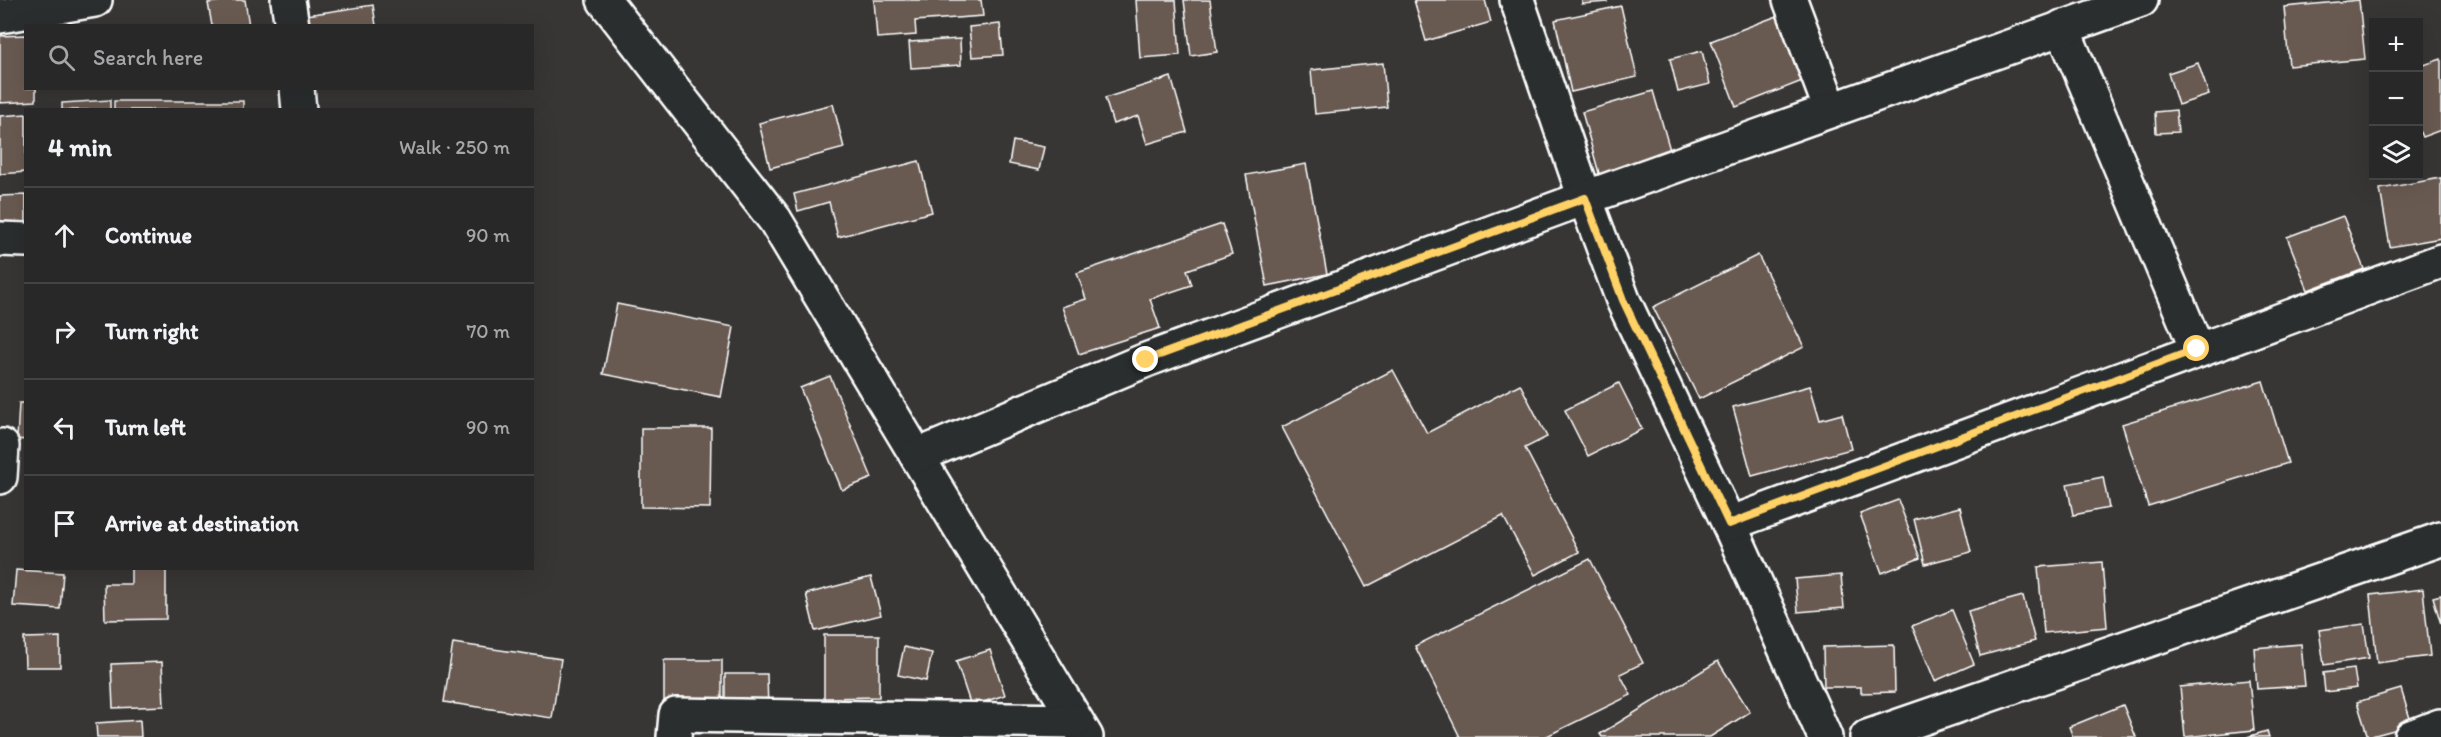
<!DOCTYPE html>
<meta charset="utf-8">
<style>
body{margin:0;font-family:Itim,sans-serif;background:#353434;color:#f1f3f6}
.controls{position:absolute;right:18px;top:18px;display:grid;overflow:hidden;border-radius:0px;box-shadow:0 6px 24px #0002}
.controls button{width:54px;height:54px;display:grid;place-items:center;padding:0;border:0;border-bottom:2px solid #454445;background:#292828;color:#f1f3f6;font:30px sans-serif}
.stop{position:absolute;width:18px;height:18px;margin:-14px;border:4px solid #ffd166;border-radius:50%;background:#fff}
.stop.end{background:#ffd166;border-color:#fff;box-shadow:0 2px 6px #0008}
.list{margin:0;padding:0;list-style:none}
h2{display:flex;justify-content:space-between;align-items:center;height:78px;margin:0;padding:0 24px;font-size:26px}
h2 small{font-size:20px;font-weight:400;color:#a5a6a8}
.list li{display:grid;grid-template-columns:39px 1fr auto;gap:18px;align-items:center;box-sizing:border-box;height:96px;padding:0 24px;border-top:2px solid #454445}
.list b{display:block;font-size:22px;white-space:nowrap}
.list em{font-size:20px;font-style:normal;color:#a5a6a8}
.icon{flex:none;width:33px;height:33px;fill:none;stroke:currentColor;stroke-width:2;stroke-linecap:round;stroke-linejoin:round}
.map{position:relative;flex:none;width:2441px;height:737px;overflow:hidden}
.search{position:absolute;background:#292828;box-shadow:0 6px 24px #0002;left:24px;top:24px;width:510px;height:66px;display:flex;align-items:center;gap:15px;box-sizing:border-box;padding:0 21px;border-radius:0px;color:#a5a6a8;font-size:22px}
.panel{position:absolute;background:#292828;box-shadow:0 6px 24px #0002;left:24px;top:108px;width:510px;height:462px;border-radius:0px}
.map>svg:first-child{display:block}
.building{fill:#695a51;stroke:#fff;stroke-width:1.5}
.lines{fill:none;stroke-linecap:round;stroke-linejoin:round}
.minor-casing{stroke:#fff;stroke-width:38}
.minor{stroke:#2a2d2e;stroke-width:33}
.route{stroke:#ffd166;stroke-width:8}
</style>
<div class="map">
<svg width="2441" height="737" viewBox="0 0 2441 737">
<rect width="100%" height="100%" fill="#373635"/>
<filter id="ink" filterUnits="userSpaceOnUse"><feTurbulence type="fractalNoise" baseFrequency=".0167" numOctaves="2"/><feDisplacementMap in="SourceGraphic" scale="12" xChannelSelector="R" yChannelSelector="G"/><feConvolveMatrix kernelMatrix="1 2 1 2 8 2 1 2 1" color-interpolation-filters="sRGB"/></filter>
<g filter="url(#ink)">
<g class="building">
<path d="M229 0H245L249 26H212L208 3Z"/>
<path d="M874 0H981L983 16 915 21 916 35 877 38Z"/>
<path d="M1136 0H1176L1180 55 1140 58Z"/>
<path d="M1184 0H1210L1217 52 1191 56Z"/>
<path d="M1414 0H1485L1491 22 1426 41Z"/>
<path d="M1582 0H1607V2L1582 4Z"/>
<path d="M2359 0 2365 59 2289 66 2284 7Z"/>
<path d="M373 5 376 26H309L307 15Z"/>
<path d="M1621 6 1637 77 1571 92 1555 20Z"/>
<path d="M1777 16 1802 81 1736 107 1711 41Z"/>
<path d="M1000 24 1003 55 972 57 969 27Z"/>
<path d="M26 35V88H36V101L0 103V36Z"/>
<path d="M960 39 961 65 911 68 909 42Z"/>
<path d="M1702 51 1710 84 1678 92 1670 59Z"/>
<path d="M2441 59V130L2422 137 2418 128V67Z"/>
<path d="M1383 63 1387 107 1315 114 1311 70Z"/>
<path d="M2198 63 2209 95 2178 105 2168 73Z"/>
<path d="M1171 77 1187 132 1147 144 1138 116 1113 124 1105 98Z"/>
<path d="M1653 91 1672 157 1600 177 1582 112Z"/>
<path d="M110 100V110H62V103Z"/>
<rect x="114" y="101" width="129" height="9"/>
<path d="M833 104 844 148 770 168 759 123Z"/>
<path d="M2176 110 2178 132 2156 133 2155 112Z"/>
<path d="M26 114V172L0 174V116Z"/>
<path d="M1013 141 1044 147 1039 170 1009 164Z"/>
<path d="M919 161 932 212 838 237 829 202 798 211 794 194Z"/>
<path d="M1306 164 1327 274 1267 286 1246 175Z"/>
<path d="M2441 178V238L2390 247 2380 189Z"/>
<path d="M26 195V228L0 229V196Z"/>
<path d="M2343 216 2364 269 2308 290 2287 237Z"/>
<path d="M1222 224 1232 254 1187 270 1192 285 1150 299 1160 328 1079 354 1062 307 1086 299 1077 273Z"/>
<path d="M1758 255 1804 347 1699 399 1653 307Z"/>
<path d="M617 304 734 327 721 397 603 374Z"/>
<path d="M1393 370 1427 433 1520 384 1547 437 1525 448 1579 552 1535 575 1503 516 1366 587 1282 427Z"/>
<path d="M830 376 872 478 842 490 800 388Z"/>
<path d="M2263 381 2288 463 2148 506 2122 424Z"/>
<path d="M1619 383 1642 429 1588 456 1565 410Z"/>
<path d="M1810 386 1820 420 1842 414 1851 449 1752 476 1733 407Z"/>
<path d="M19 403H26V440L17 439Z"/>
<path d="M641 428H711L710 508 641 507Z"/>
<path d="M2103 477 2109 508 2073 515 2067 484Z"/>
<path d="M1898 500 1920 558 1882 573 1860 514Z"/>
<path d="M1960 507 1971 552 1925 564 1914 519Z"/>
<path d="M1590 559 1643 663 1620 674 1631 695 1545 737H1460L1415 646Z"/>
<path d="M2102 562 2107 627 2044 633 2038 567Z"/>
<path d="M131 568H166V619L105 620 104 584H131Z"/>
<path d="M16 570 63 573 60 609 13 606Z"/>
<path d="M1841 575 1844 608 1798 612 1795 579Z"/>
<path d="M871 577 881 615 815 631 806 594Z"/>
<path d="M2423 589 2430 656 2377 663 2370 595Z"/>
<path d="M2441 595V624L2433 597Z"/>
<path d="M2023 596 2035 641 1980 656 1968 611Z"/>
<path d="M1952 610 1974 664 1935 681 1912 626Z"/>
<path d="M2364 624 2369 658 2324 665 2319 630Z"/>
<path d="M824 635H879V697L824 698Z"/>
<path d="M60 637V667H25L24 638Z"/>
<path d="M453 643 561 659 552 718 444 702Z"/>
<path d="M2301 644 2305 686 2257 689 2254 648Z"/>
<path d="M1894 645 1895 692 1861 693V687H1824L1823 647Z"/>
<path d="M904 647 932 653 926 681 898 675Z"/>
<path d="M990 650 1005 695 971 706 956 661Z"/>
<rect x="664" y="660" width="58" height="47"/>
<path d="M1718 661 1750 712 1710 737H1602L1600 734Z"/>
<path d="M162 662 164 706 113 708 111 664Z"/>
<path d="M2354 669 2357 688 2325 692 2323 673Z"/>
<path d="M725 674H767L768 711H725Z"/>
<path d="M2249 680 2254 730 2185 737 2180 687Z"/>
<path d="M2401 689 2412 725 2368 737 2357 702Z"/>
<path d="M2123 705 2136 737H2073L2069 727Z"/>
<path d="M140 720 141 737H97L96 723Z"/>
<path d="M2267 731 2269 737H2247Z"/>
</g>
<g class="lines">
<g class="minor-casing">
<g id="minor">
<path d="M288 0 292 26"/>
<path d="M604 0 775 220 1086 737"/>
<path d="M1517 0 1585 198 1623 300 1729 524 1825 737"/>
<path d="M1790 0 1831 110"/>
<path d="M0 16 95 0"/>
<path d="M2062 27 2197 349"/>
<path d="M297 88 299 110"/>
<path d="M0 239 26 240"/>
<path d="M917 456 1146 360 1585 198 2141 0"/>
<path d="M0 477 2 446"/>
<path d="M1729 524 2441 261"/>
<path d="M674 737 676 715 1076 721"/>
<path d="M1867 737 2441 539"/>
<path d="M2411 737 2440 726 2441 728"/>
</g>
</g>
<use href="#minor" class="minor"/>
</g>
</g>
<g class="lines" filter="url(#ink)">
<path class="route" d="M1146 360 1585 198 1623 300 1729 524 2197 349"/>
</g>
</svg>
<div class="controls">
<button>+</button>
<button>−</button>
<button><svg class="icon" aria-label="layers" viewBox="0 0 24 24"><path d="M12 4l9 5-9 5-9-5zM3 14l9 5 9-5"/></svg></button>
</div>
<div class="stop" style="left:2197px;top:349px"></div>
<div class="stop end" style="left:1146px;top:360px"></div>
<div class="search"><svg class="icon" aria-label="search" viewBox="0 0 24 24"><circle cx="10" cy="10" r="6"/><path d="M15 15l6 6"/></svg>Search here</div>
<section class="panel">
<h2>4 min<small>Walk · 250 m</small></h2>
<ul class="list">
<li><svg class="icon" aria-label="ahead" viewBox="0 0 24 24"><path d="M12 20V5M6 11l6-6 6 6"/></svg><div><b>Continue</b></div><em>90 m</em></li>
<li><svg class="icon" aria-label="right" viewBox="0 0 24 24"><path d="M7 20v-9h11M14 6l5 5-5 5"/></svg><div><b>Turn right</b></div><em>70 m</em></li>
<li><svg class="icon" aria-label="left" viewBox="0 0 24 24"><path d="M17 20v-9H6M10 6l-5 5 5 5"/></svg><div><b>Turn left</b></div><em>90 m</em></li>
<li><svg class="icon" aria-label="arrive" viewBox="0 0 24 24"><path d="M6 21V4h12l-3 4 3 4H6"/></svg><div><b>Arrive at destination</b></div></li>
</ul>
</section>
</div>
